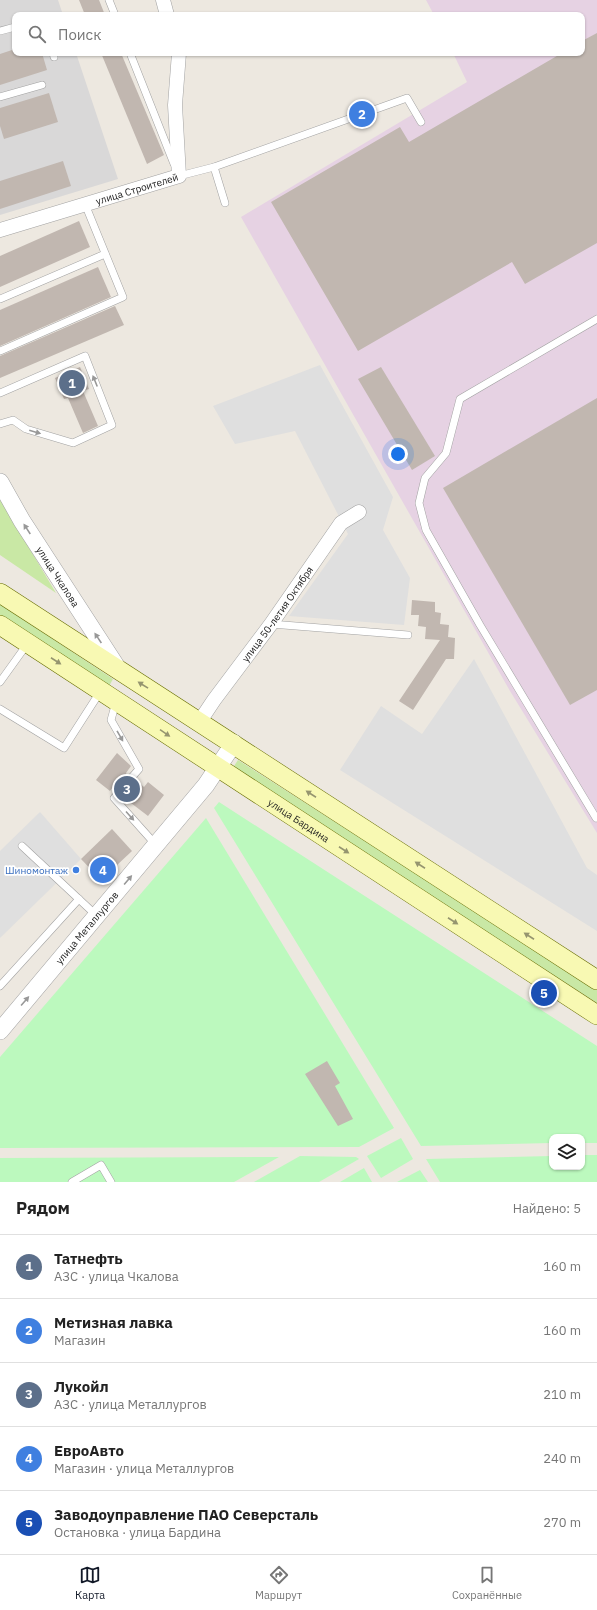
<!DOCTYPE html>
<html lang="ru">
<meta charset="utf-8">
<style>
body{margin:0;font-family:"IBM Plex Sans",sans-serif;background:#f2f2f2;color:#222}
.controls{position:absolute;right:12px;bottom:12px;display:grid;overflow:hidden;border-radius:8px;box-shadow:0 1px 3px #0004}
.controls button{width:36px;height:36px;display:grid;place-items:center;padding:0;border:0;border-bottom:1px solid #e0e0e0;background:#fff;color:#222;font:20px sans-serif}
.you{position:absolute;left:398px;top:454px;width:14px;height:14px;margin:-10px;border:3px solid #fff;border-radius:50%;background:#1a73e8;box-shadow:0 0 0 6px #1a73e833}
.badge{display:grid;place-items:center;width:26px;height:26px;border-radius:50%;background:#111827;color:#fff;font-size:13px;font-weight:700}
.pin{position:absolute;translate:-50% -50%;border:2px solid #fff;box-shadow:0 1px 4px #0006}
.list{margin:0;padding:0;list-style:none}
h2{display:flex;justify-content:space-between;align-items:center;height:52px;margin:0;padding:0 16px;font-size:17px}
h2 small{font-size:13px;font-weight:400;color:#767676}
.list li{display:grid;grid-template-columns:26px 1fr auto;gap:12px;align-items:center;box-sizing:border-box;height:64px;padding:0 16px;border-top:1px solid #e0e0e0}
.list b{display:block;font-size:15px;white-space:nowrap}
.list p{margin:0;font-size:13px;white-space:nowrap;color:#767676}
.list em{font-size:13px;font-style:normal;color:#767676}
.icon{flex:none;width:22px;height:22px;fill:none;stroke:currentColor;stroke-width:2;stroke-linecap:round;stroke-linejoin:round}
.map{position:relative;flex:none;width:597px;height:1182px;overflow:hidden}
.search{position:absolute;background:#fff;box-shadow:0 1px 3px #0004;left:12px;right:12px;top:12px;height:44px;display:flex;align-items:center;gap:10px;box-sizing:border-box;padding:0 14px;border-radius:8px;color:#767676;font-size:15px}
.sheet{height:372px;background:#fff}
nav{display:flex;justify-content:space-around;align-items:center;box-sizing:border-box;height:56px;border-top:1px solid #e0e0e0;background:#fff;font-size:11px;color:#767676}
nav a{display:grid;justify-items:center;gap:2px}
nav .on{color:#111827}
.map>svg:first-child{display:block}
.residential{fill:#d9d8d8}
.industrial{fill:#e6d2e3}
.grass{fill:#c9e8a5}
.park{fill:#bcf9be}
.parking{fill:#dfdfdf}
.building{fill:#c1b7b0}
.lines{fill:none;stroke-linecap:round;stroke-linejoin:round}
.service-casing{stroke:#a2a2a2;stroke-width:8}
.minor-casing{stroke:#a2a2a2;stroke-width:15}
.tertiary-casing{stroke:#a2a2a2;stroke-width:18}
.secondary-casing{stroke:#696f05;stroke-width:20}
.service{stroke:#fff;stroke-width:7}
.minor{stroke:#fff;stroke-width:14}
.tertiary{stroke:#fff;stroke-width:17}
.secondary{stroke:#f8f9b3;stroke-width:19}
.oneway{fill:#989898}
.oneway2{fill:#95956f}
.shop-dot{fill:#3f7fe0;stroke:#fff;stroke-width:1.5}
.labels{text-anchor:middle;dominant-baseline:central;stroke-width:3.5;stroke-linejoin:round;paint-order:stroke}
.street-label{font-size:10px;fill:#1b1b1b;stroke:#fff}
.shop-label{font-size:10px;fill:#366cbe;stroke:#fff;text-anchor:end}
</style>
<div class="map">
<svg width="597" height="1182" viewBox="0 0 597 1182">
<rect width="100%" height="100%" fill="#ede8e0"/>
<path class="residential" d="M0 0H58L63 15H15V53H76L118 179 0 215Z"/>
<path class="industrial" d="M426 0H597V833L510 691 241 217 467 82 453 53H582V15H434Z"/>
<g class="grass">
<path d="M0 499 56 593 0 555Z"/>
<path d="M0 604 113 679 108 688 0 617Z"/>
<path d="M238 760 597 989V1003L232 769Z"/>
</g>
<g class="park">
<path d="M219 802 597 1046V1143H582V1137H552V1143L421 1146 214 808Z"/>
<path d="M206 818 394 1128 359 1147 0 1148V1057Z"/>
<path d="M401 1138 413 1159 381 1178 367 1156Z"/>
<path d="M582 1155H597V1182H440L426 1159 552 1156V1167H582Z"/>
<path d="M300 1156 356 1157 359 1159 319 1182H254Z"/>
<path d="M279 1157 234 1182H0V1158Z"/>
<path d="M364 1168 372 1182H340Z"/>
<path d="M420 1170 428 1182H397Z"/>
</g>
<g class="parking">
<path d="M320 365 393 497 383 530 410 578 404 625 289 616 348 534 295 431 235 444 213 406Z"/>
<path d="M474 659 587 868 597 875V931L340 770 381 706 422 734Z"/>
<path d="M40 812 81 859 0 938V851Z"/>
</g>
<g class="building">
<path d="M79 0H99L105 15H85Z"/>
<path d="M597 33V243L525 284 512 262 358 351 271 202 400 127 409 142 562 53H582V41Z"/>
<path d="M15 49V53H42L47 70 0 85V54Z"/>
<path d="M101 53H121L164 155 147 164Z"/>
<path d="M49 93 58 122 4 139 0 126V108Z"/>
<path d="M63 161 71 186 0 209V181Z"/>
<path d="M79 221 90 247 0 287V256Z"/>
<path d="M98 267 111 297 0 346V310Z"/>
<path d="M115 306 124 325 0 378V356Z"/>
<path d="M80 367 89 389 83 391 98 426 83 433 68 398 64 399 55 378Z"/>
<path d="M381 367 435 456 412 470 358 379Z"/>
<path d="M597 398V690L570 705 443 488Z"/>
<path d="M412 600 435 602V612L441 613 440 624 449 625 448 637 455 638 454 659H446L413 710 399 701 440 640 425 639 426 627 418 626 419 615H411Z"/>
<path d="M117 753 131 766 126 773 129 781 136 780 144 787 148 782 164 795 148 816 131 803 136 796 128 790 129 786 127 783 123 782 120 784 117 781 110 791 96 780Z"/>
<path d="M112 829 132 851 101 880 81 859Z"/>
<path d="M327 1061 340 1083 335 1086 353 1119 338 1126 305 1074Z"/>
</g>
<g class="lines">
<g class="service-casing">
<g id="service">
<path d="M109 0 115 15"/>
<path d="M0 31 15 27"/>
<path d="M53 53 54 57"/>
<path d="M130 53 174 164"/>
<path d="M0 97 42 85"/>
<path d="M214 167 225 203"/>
<path d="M178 174 179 176 214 167 407 98 421 122"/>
<path d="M0 299 105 254"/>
<path d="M0 351 123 297 85 204"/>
<path d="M0 393 85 356 112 425 73 443 26 429 13 420 0 424"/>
<path d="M271 624 408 635"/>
<path d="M0 682 28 643"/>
<path d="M116 702 111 720 139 769 132 777"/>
<path d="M0 709 64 748 100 692"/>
<path d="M124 787 114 798 156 845"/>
<path d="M596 818 480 625 426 530 419 503 425 478 446 453 460 399 597 319"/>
<path d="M22 846 97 916"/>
<path d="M0 986 79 899"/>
<path d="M72 1182 101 1165 111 1182"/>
</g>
</g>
<g class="minor-casing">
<g id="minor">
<path d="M163 0 167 15"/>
<path id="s1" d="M0 230 179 176 175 105 179 53"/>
<path id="s2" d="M200 721 214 700 271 624 341 523 359 512"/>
</g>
</g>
<g class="tertiary-casing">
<g id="tertiary">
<path id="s3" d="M0 482 22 521 118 669"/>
<path id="s4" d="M0 1031 206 785 234 743"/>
</g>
</g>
<g class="secondary-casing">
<g id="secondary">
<path d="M0 593 597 980"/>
<path id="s5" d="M0 625 597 1015"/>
</g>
</g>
<use href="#service" class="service"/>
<use href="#minor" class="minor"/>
<use href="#tertiary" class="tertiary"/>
<use href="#secondary" class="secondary"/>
</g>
<defs><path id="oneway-solid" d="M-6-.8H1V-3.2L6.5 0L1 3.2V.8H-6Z"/></defs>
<g class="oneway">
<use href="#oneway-solid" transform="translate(95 381) rotate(-112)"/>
<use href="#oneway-solid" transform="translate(35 432) rotate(16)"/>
<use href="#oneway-solid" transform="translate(27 529) rotate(-123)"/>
<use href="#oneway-solid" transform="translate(98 638) rotate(-124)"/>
<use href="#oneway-solid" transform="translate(120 736) rotate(60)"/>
<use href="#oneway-solid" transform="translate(130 816) rotate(48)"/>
<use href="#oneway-solid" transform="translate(128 880) rotate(-50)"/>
<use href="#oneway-solid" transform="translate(25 1001) rotate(-49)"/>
</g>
<g class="oneway2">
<use href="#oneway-solid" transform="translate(56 661) rotate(33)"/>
<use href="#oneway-solid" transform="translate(143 685) rotate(-148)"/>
<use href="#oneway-solid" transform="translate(165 733) rotate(34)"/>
<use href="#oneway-solid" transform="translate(311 794) rotate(-147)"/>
<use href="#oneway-solid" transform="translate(344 850) rotate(33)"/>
<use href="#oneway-solid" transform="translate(420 865) rotate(-147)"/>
<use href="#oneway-solid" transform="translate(453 921) rotate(33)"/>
<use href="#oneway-solid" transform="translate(529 936) rotate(-147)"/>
</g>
<circle class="shop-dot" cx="76" cy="870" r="4"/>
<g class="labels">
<g class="street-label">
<text stroke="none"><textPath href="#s1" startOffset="143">улица Строителей</textPath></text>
<text stroke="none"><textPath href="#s3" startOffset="111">улица Чкалова</textPath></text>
<text stroke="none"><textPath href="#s2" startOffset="132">улица 50-летия Октября</textPath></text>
<text stroke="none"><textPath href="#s5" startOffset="357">улица Бардина</textPath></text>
<text stroke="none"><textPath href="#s4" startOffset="135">улица Металлургов</textPath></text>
</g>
<g class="shop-label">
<text x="68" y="870">Шиномонтаж</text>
</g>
</g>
</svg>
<div class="controls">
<button><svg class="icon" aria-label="layers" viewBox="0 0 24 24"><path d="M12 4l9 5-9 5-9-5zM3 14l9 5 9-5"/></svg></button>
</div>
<div class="you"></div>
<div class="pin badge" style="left:72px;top:383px;background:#5c6f8a">1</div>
<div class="pin badge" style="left:362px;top:114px;background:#3f7fe0">2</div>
<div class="pin badge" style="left:127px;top:789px;background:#5c6f8a">3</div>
<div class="pin badge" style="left:103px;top:870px;background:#3f7fe0">4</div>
<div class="pin badge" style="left:544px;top:993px;background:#1a4fb4">5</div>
<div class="search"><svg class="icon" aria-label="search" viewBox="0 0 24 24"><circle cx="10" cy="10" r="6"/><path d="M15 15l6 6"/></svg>Поиск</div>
</div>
<section class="sheet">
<h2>Рядом<small>Найдено: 5</small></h2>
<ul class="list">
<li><span class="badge" style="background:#5c6f8a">1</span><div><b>Татнефть</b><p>АЗС · улица Чкалова</p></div><em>160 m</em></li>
<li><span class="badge" style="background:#3f7fe0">2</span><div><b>Метизная лавка</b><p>Магазин</p></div><em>160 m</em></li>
<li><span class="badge" style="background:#5c6f8a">3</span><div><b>Лукойл</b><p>АЗС · улица Металлургов</p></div><em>210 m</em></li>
<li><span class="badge" style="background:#3f7fe0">4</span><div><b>ЕвроАвто</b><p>Магазин · улица Металлургов</p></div><em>240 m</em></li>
<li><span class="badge" style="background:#1a4fb4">5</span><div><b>Заводоуправление ПАО Северсталь</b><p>Остановка · улица Бардина</p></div><em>270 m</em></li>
</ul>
</section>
<nav>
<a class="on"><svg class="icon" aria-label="map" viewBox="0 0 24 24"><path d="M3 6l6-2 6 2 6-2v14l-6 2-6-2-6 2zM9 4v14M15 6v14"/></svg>Карта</a>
<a><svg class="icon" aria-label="directions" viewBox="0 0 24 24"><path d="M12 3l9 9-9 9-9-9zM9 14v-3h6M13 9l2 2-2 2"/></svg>Маршрут</a>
<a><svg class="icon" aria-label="saved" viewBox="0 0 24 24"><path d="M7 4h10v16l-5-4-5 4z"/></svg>Сохранённые</a>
</nav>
